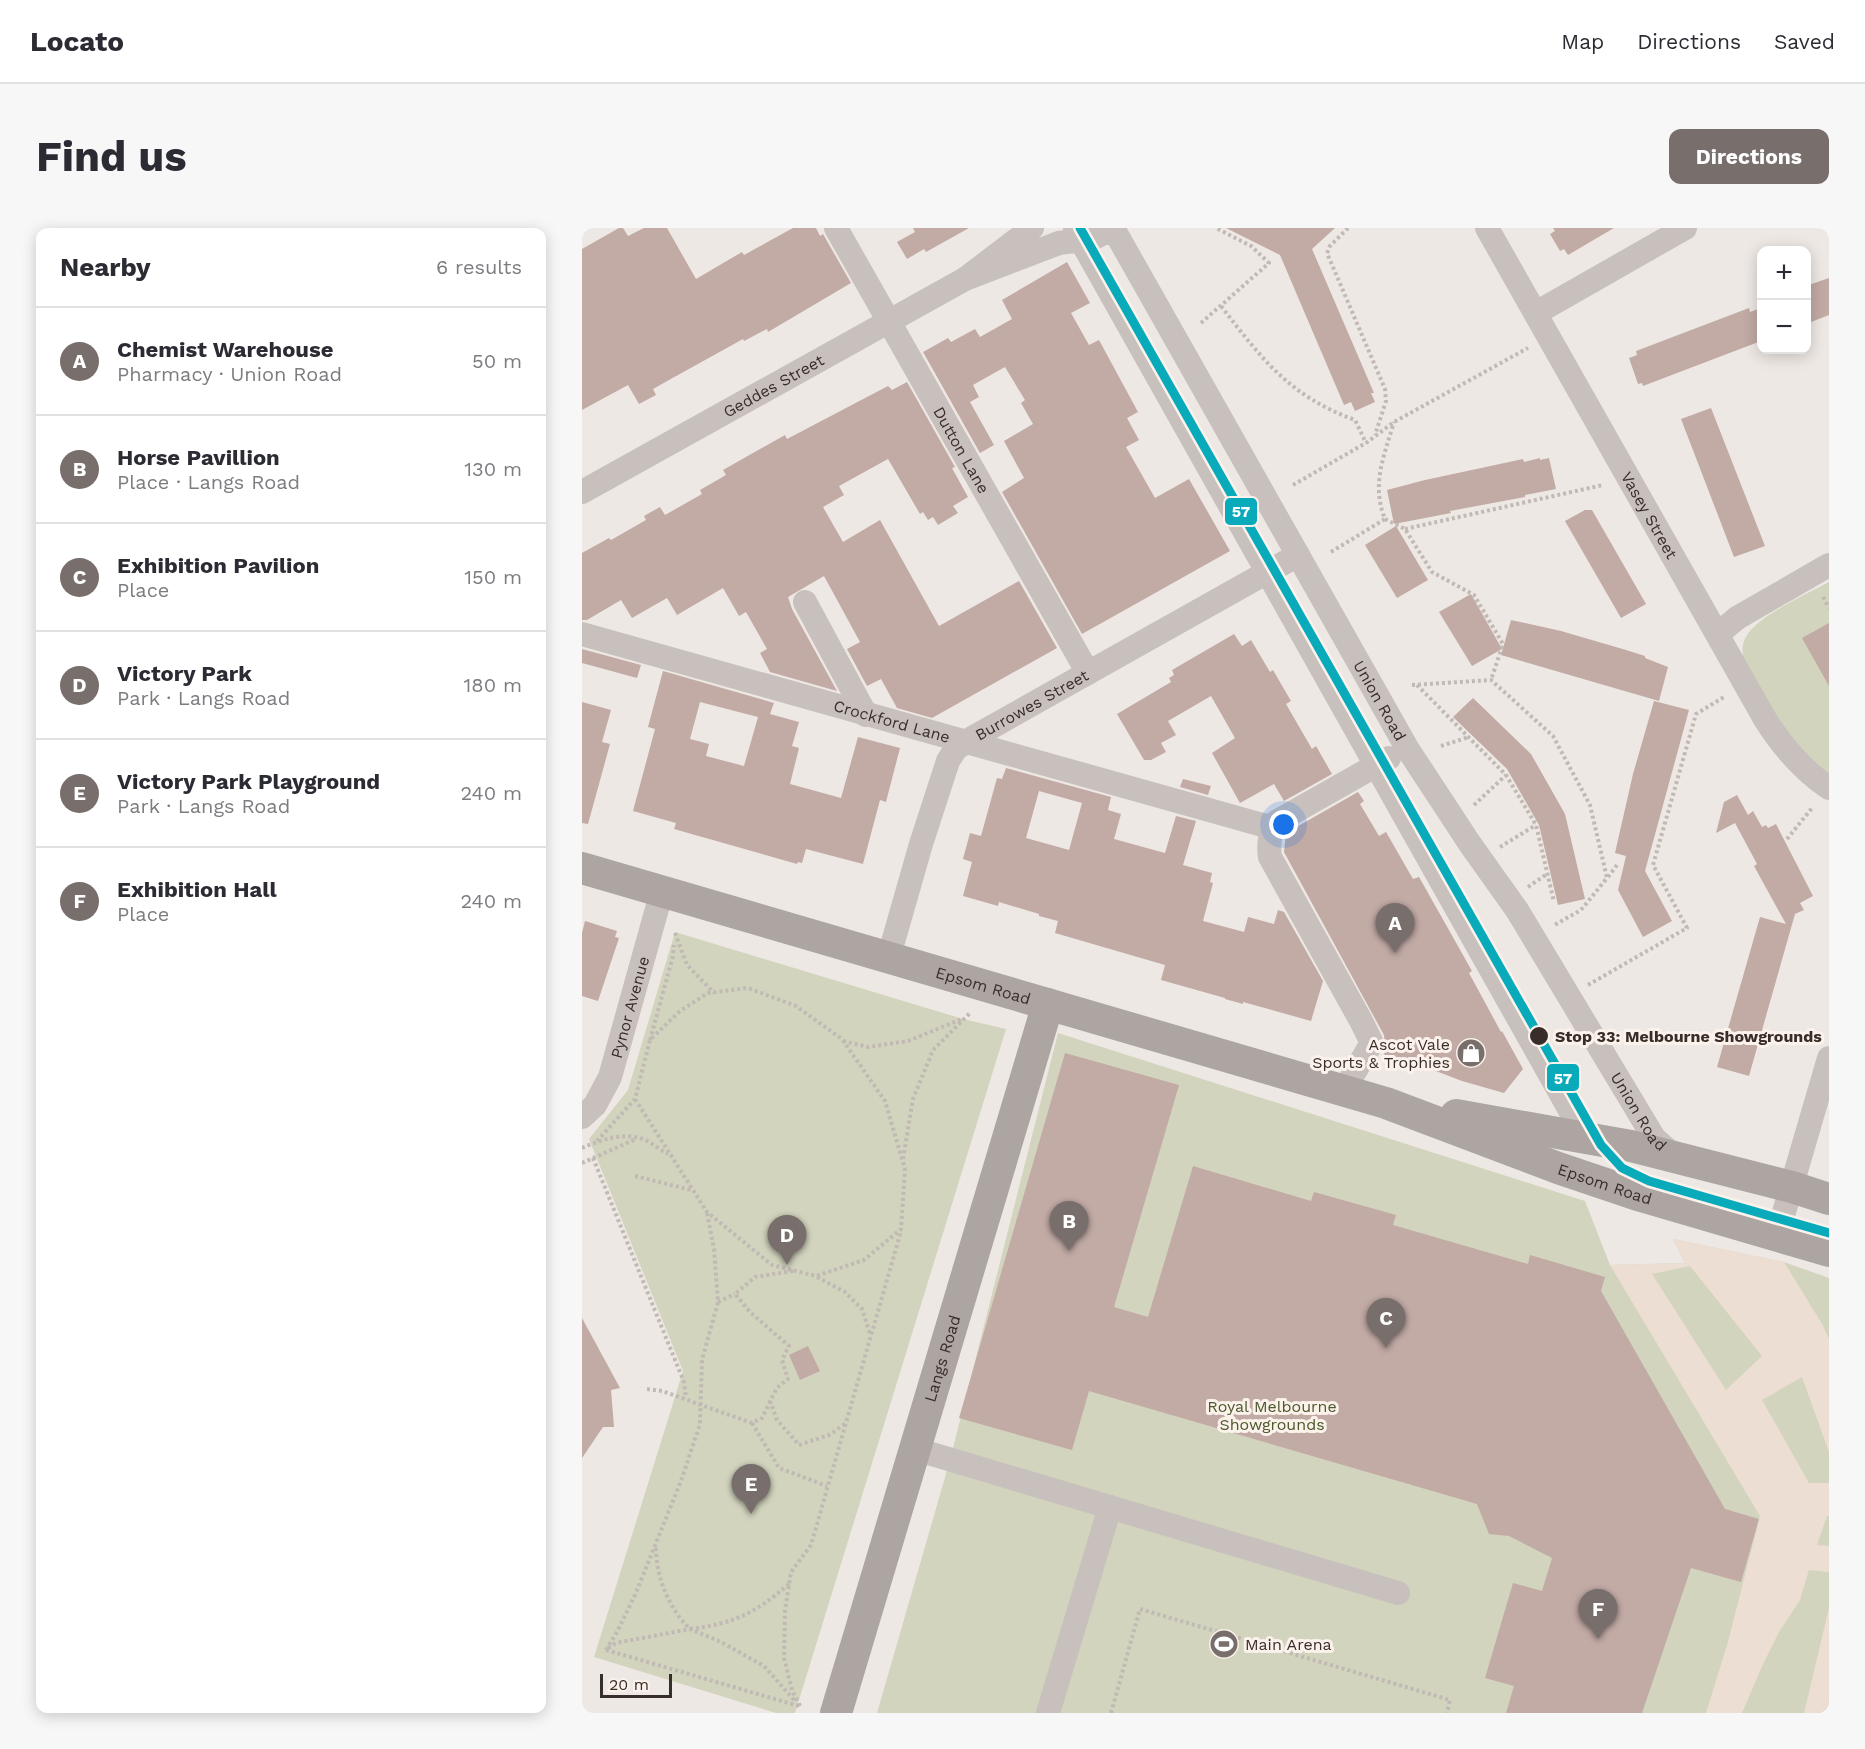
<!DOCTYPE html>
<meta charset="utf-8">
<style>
body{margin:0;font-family:"Work Sans",sans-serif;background:#f7f7f7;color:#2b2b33}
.controls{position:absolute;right:18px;top:18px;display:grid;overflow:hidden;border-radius:12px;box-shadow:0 3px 15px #0003}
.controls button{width:54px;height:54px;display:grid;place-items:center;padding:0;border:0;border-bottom:2px solid #e1e1e2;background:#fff;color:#2b2b33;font:30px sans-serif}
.scale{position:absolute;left:18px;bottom:15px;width:72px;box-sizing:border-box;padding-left:6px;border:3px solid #392d2a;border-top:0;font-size:16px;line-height:21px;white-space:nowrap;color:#392d2a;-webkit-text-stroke:4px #fbf2eb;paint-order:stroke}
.you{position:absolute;left:702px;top:597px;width:21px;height:21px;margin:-15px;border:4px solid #fff;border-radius:50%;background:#1a73e8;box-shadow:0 0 0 9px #1a73e833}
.badge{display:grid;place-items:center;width:39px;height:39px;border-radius:50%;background:#786e6b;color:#fff;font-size:20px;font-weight:700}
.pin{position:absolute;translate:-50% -50px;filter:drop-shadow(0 2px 3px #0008)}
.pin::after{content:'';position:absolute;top:32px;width:21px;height:18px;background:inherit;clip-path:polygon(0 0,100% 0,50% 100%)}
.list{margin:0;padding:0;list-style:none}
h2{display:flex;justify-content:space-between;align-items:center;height:78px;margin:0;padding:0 24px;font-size:26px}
h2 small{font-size:20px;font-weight:400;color:#7c7c81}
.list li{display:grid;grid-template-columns:39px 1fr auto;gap:18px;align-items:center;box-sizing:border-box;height:108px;padding:0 24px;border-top:2px solid #e1e1e2}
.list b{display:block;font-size:22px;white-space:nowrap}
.list p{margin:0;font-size:20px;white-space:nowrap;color:#7c7c81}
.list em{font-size:20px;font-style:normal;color:#7c7c81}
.map{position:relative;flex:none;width:1247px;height:1485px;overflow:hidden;border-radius:12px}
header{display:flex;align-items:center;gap:36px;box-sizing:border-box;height:84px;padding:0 30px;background:#fff;border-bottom:2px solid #e1e1e2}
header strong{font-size:28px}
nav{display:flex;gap:33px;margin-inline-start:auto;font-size:21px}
.intro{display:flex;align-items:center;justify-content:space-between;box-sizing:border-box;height:144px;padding:0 36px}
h1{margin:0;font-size:42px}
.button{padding:15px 27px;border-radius:12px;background:#786e6b;color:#fff;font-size:21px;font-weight:700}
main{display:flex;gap:36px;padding:0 36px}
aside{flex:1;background:#fff;border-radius:12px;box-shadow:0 3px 15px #0003}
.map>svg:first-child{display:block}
.green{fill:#d2d4be}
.plaza{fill:#edded3;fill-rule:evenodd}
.building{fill:#c2aaa5;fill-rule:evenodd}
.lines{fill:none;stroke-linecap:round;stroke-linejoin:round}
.path{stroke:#c1b9b4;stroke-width:4;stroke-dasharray:3 3;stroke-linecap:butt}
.minor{stroke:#c8c0bc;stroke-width:24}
.major{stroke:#ada5a1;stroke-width:32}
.tram-1-casing{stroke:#fbf2eb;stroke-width:14}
.tram-1{stroke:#09abbb;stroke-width:9}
.stop-dot{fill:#392d2a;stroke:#fbf2eb;stroke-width:2}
.labels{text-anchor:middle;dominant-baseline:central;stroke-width:6;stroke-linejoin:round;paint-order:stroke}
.street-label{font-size:16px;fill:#392d2a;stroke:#fbf2eb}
.stop-label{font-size:16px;font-weight:bold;fill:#392d2a;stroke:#fbf2eb;text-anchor:start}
.poi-label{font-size:16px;fill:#392d2a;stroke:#fbf2eb;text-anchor:end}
.park-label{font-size:16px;fill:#4d582d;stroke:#fbf2eb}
.line-badge{stroke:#fbf2eb;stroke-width:2}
.badge-label{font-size:16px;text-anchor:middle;font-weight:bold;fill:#fff}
</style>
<header>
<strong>Locato</strong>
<nav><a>Map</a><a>Directions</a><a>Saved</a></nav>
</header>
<div class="intro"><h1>Find us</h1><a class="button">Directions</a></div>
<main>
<aside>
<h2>Nearby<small>6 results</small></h2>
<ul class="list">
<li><span class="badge">A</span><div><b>Chemist Warehouse</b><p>Pharmacy · Union Road</p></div><em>50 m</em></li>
<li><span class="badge">B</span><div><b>Horse Pavillion</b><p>Place · Langs Road</p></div><em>130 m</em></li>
<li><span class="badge">C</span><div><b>Exhibition Pavilion</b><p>Place</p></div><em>150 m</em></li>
<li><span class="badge">D</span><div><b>Victory Park</b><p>Park · Langs Road</p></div><em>180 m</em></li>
<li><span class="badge">E</span><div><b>Victory Park Playground</b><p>Park · Langs Road</p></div><em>240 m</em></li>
<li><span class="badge">F</span><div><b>Exhibition Hall</b><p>Place</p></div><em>240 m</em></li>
</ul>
</aside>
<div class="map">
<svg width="1247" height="1485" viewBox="0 0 1247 1485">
<rect width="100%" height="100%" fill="#eee8e4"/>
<g class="green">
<path d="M1247 354V550L1216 523 1163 436C1161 428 1159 422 1162 413 1170 390 1225 366 1247 354Z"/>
<path d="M93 704 381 791 424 801 213 1485H194L12 1429 101 1143 7 911 46 862Z"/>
<path d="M476 805 1003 973 1028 1037 1103 1035 1091 1011 1202 1034 1247 1050V1485H295L368 1232Z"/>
</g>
<g class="plaza">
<path d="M1091 1011 1202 1034 1240 1096 1247 1111V1224L1220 1149 1180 1172 1227 1255H1247V1288H1245L1235 1317 1247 1318V1344L1227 1342 1218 1372 1197 1404 1181 1436 1160 1485H1124L1146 1414 1178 1288 1028 1037 1103 1035ZM1108 1038 1180 1128 1144 1162 1070 1046Z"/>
<path d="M1247 1380V1485H1222Z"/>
</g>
<g class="building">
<path d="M37 0H41L46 8 62 0H85L114 51 160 24 162 27 211 0H234L238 8 241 6 269 55 186 104 185 101 162 113 161 111 87 152 71 161 74 167 57 176 46 157 0 182V21Z"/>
<path d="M331 0H387L344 24 342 21 325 31 315 14 333 4Z"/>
<path d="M644 0H753L730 21 792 165H789L793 174 773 183 769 174 762 177 698 27Z"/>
<path d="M971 0H1032L986 27 982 21 978 23 968 6 973 3Z"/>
<path d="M485 34 508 75 489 85 507 117 517 112 556 184 545 190 557 212 544 219 573 270 607 251 648 323 500 406 420 264 442 250 422 213 451 196 439 175 443 172 423 139 391 157 397 169 388 174 412 217 398 225 341 124 366 110 369 114 393 101 398 109 430 91 420 72Z"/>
<path d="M1247 50V87L1224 96V58Z"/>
<path d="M1167 80 1168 84 1179 80V113L1061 158 1060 155 1056 156 1047 130 1055 127 1054 123Z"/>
<path d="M325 154 373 239 370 240 386 269 371 278 376 285 356 297 351 289 346 292 341 284 338 286 306 231 257 258 262 267 241 279 261 314 298 292 357 398 437 353 475 420 350 490 315 480 299 451 285 458 265 421 278 414 242 348 206 369 210 381 255 463 188 444 178 425 185 421 164 384 157 388 141 360 95 387 85 370 50 390 39 372 5 392H0V325L27 310 29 312 64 292 62 288 78 279 83 287 120 266 118 262 144 247 141 242 203 207 205 211 306 158 310 162Z"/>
<path d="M1129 180 1183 318 1152 329 1099 191Z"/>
<path d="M958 230V232L967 230 974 261 943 267V269L868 283 869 285 812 296 805 262 843 252 941 231 942 234Z"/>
<path d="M1003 282H1010L1064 376 1039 390 983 293Z"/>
<path d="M814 298 846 352 815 370 783 317Z"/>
<path d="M889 366 920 421 890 438 857 384Z"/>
<path d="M929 392 979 403 1044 422 1063 428V430L1086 439 1077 473 919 427Z"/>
<path d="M1247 395V458L1220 410Z"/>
<path d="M652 406 660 418 669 412 688 444 691 442 709 473 704 476 730 521 734 518 750 546 702 573 692 556 658 575 630 525 653 510 629 468 586 493 594 507 579 515 584 524 569 532H562L535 486 589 454 587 450 592 447 590 442Z"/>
<path d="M0 421 59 437 55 450 0 435Z"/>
<path d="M81 443 192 475 188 486 217 494 210 518 217 520 208 556 259 570 276 509 318 520 304 574 298 572 281 636 224 621 220 635 216 634 215 636 92 601 94 595 51 583 73 501 66 499ZM118 474 176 489 162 538 124 528 127 516 108 511Z"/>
<path d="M891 470 949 526 983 586 1003 671 976 677 957 597 925 541 871 489Z"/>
<path d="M1072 473 1107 482 1063 643 1090 693 1061 709 1036 662 1044 628 1033 625 1051 546Z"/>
<path d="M0 474 29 482 20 514 28 516 6 596 0 595Z"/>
<path d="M424 540 529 569 526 582 539 586 532 611 583 625 594 588 614 593 601 637 630 645 628 654 631 655 621 693 662 704 666 689 692 696 696 682 702 684 741 753 729 793 661 774V776L643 771V770L579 752 583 737 473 705 476 693 457 688V686L417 674 416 678 381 668 390 634 381 631 388 605 399 608 415 550 420 551ZM457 563 500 575 487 622 444 610Z"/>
<path d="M601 551 629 558 626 567 598 559Z"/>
<path d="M776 564 782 573 778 576 797 608 804 604 831 651 837 649 890 743 887 745 919 804 920 803 941 841 922 865 880 853 846 840 806 832 801 824 803 816 802 807 702 624 704 605Z"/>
<path d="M1155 567 1166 587 1171 583 1180 599 1184 597 1186 600 1194 596 1231 668 1218 675 1222 682 1213 686 1167 848 1135 839 1178 689 1204 696 1172 638 1175 636 1153 595 1134 605 1142 574Z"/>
<path d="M3 693 35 703 33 709 37 710 16 773 0 768V705Z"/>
<path d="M483 825 597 857 532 1079 566 1089 611 938 729 973 732 964 814 987 811 997 946 1036 948 1027 1023 1049 1019 1063 1143 1281 1177 1291 1159 1354 1109 1340 1060 1485H924L932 1458 903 1450 931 1355 960 1363 970 1330 927 1308 907 1306 895 1276 507 1163 490 1222 377 1190Z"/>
<path d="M0 1090 38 1160 29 1162 32 1199H21L0 1230Z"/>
<path d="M226 1118 238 1143 218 1152 207 1127Z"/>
</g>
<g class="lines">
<g class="path">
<path d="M766 0 748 18 745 25 803 161 804 173 793 207"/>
<path d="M639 78C680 131 707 168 773 192L784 215"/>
<path d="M619 95 687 35 669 18 634 0"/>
<path d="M711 257 784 215 812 194 946 120"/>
<path d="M803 291 823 301 850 344 892 367 921 416 909 452"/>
<path d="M823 301 1021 257"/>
<path d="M749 324 803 291C789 257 802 228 812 194"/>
<path d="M1241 369 1247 380"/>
<path d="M830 457 909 452 971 508 1008 577 1025 650 999 682 971 698"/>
<path d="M835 457 924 547 954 597 972 674"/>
<path d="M859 518 887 509"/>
<path d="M892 577 924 547"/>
<path d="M1205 611 1230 580"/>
<path d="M918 619 954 597"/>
<path d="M1026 649 1035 637"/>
<path d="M946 659 965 646"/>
<path d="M93 705 105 737 132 765"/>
<path d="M1006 757 1105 700 1071 637 1114 486 1142 469"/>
<path d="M68 812 91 728 92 717"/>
<path d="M261 813 286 819 326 813 380 791"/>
<path d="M15 913 53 871 68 812 98 783 126 765 166 760 214 778 260 811 303 873 323 941 319 1001 282 1032 234 1048 190 1037 125 984 53 871"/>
<path d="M0 920C19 912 40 904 61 911 69 914 78 922 86 926"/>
<path d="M11 930 102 1154 104 1170"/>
<path d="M321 931 331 871 351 822 388 785"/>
<path d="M0 935 54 911"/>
<path d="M53 948 109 962"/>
<path d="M211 1043 173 1049 153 1066 168 1084 207 1118 200 1132 206 1151 195 1160 188 1173 195 1192 217 1217 247 1207 263 1196"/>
<path d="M235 1049 263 1064 280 1081 288 1106"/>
<path d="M136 1074 153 1066"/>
<path d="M65 1161 80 1163 170 1195 180 1190 188 1174"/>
<path d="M170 1195 197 1240 245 1258"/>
<path d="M74 1320C74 1349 87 1381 108 1401 153 1395 172 1386 207 1356"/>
<path d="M26 1420 34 1415 108 1401 139 1414 182 1438 213 1473"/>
<path d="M24 1422 35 1404 53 1367 99 1253 118 1196 120 1132 136 1074 132 1021 125 985"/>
<path d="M24 1422 217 1478"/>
<path d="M218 1478 210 1462 202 1430 203 1382 209 1344 229 1317 319 1003"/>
<path d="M529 1485 558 1381 868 1472 865 1485"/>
</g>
<g class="minor">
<path id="s1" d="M254 0 506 445"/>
<path id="s2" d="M905 0 1183 491C1200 518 1220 542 1247 560"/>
<path d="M493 2 1003 909"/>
<path id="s3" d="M383 51 477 15 492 13 501 16 531 0 825 520 888 616 935 682 1072 910 1092 928"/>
<path d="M954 85 1103 0"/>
<path id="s4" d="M0 264 383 51 450 0"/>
<path d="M223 374 284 487"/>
<path id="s5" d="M0 406 691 600"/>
<path d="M1136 406 1155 390 1247 337"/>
<path id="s6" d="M307 728 339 616 366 533 373 522 383 514 716 327"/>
<path d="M762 862 788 818 789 813 778 791 688 629C686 618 688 603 694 594L807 530"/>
<path id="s7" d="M0 889 13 877 28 849 80 663"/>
<path d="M1195 1008 1247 830"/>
<path d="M333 1221 816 1365"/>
<path d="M466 1485 528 1279"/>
</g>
<g class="major">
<path id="s8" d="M0 640 804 875 976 940 1059 968 1247 1023"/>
<path d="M874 887 1049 918 1210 959 1247 971"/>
<path id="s9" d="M254 1485 466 776"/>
</g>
<g class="tram-1-casing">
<path id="tram-1" d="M498 0 1019 917 1040 940 1067 953 1247 1005"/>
</g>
<use href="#tram-1" class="tram-1"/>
</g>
<defs>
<g id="shop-disc" transform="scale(1.5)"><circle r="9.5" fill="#786e6b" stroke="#fbf2eb"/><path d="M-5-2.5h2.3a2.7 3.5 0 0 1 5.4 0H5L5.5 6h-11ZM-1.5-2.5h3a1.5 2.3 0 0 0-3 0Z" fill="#fff"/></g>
<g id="stadium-disc" transform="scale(1.5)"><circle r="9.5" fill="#786e6b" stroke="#fbf2eb"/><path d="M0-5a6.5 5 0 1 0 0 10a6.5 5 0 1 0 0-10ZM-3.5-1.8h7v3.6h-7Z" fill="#fff"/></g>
</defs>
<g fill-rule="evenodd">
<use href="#shop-disc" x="889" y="825"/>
<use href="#stadium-disc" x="642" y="1416"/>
</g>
<circle class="stop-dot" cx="957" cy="808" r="10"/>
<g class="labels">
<g class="street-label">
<text stroke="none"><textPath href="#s4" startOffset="219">Geddes Street</textPath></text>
<text stroke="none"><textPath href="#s1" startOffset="255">Dutton Lane</textPath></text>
<text stroke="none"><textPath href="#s2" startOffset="330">Vasey Street</textPath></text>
<text stroke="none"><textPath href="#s3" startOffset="702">Union Road</textPath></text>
<text stroke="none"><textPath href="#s6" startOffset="306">Burrowes Street</textPath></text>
<text stroke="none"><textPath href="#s5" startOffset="322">Crockford Lane</textPath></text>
<text stroke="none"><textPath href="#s8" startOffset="418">Epsom Road</textPath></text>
<text stroke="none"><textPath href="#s7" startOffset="122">Pynor Avenue</textPath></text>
<text stroke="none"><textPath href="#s3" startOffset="1188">Union Road</textPath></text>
<text stroke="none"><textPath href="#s8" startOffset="1071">Epsom Road</textPath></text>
<text stroke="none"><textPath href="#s9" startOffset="370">Langs Road</textPath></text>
</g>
<g class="stop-label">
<text x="973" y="808">Stop 33: Melbourne Showgrounds</text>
</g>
<g class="poi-label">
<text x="868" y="816">Ascot Vale<tspan x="868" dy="18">Sports &amp; Trophies</tspan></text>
<text x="663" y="1416" text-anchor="start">Main Arena</text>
</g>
<g class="park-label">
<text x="690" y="1178">Royal Melbourne<tspan x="690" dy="18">Showgrounds</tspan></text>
</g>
</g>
<g class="line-badge">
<rect x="642" y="269" width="34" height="29" rx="6" fill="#09abbb"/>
<rect x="964" y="835" width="34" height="29" rx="6" fill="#09abbb"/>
</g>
<g class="badge-label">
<text x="659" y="289">57</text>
<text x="981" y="856">57</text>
</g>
</svg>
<div class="controls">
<button>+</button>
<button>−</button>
</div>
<div class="scale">20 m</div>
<div class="you"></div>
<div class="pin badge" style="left:813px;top:725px">A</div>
<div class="pin badge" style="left:487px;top:1023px">B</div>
<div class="pin badge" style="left:804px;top:1120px">C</div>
<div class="pin badge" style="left:205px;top:1037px">D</div>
<div class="pin badge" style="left:169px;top:1286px">E</div>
<div class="pin badge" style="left:1016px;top:1411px">F</div>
</div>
</main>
